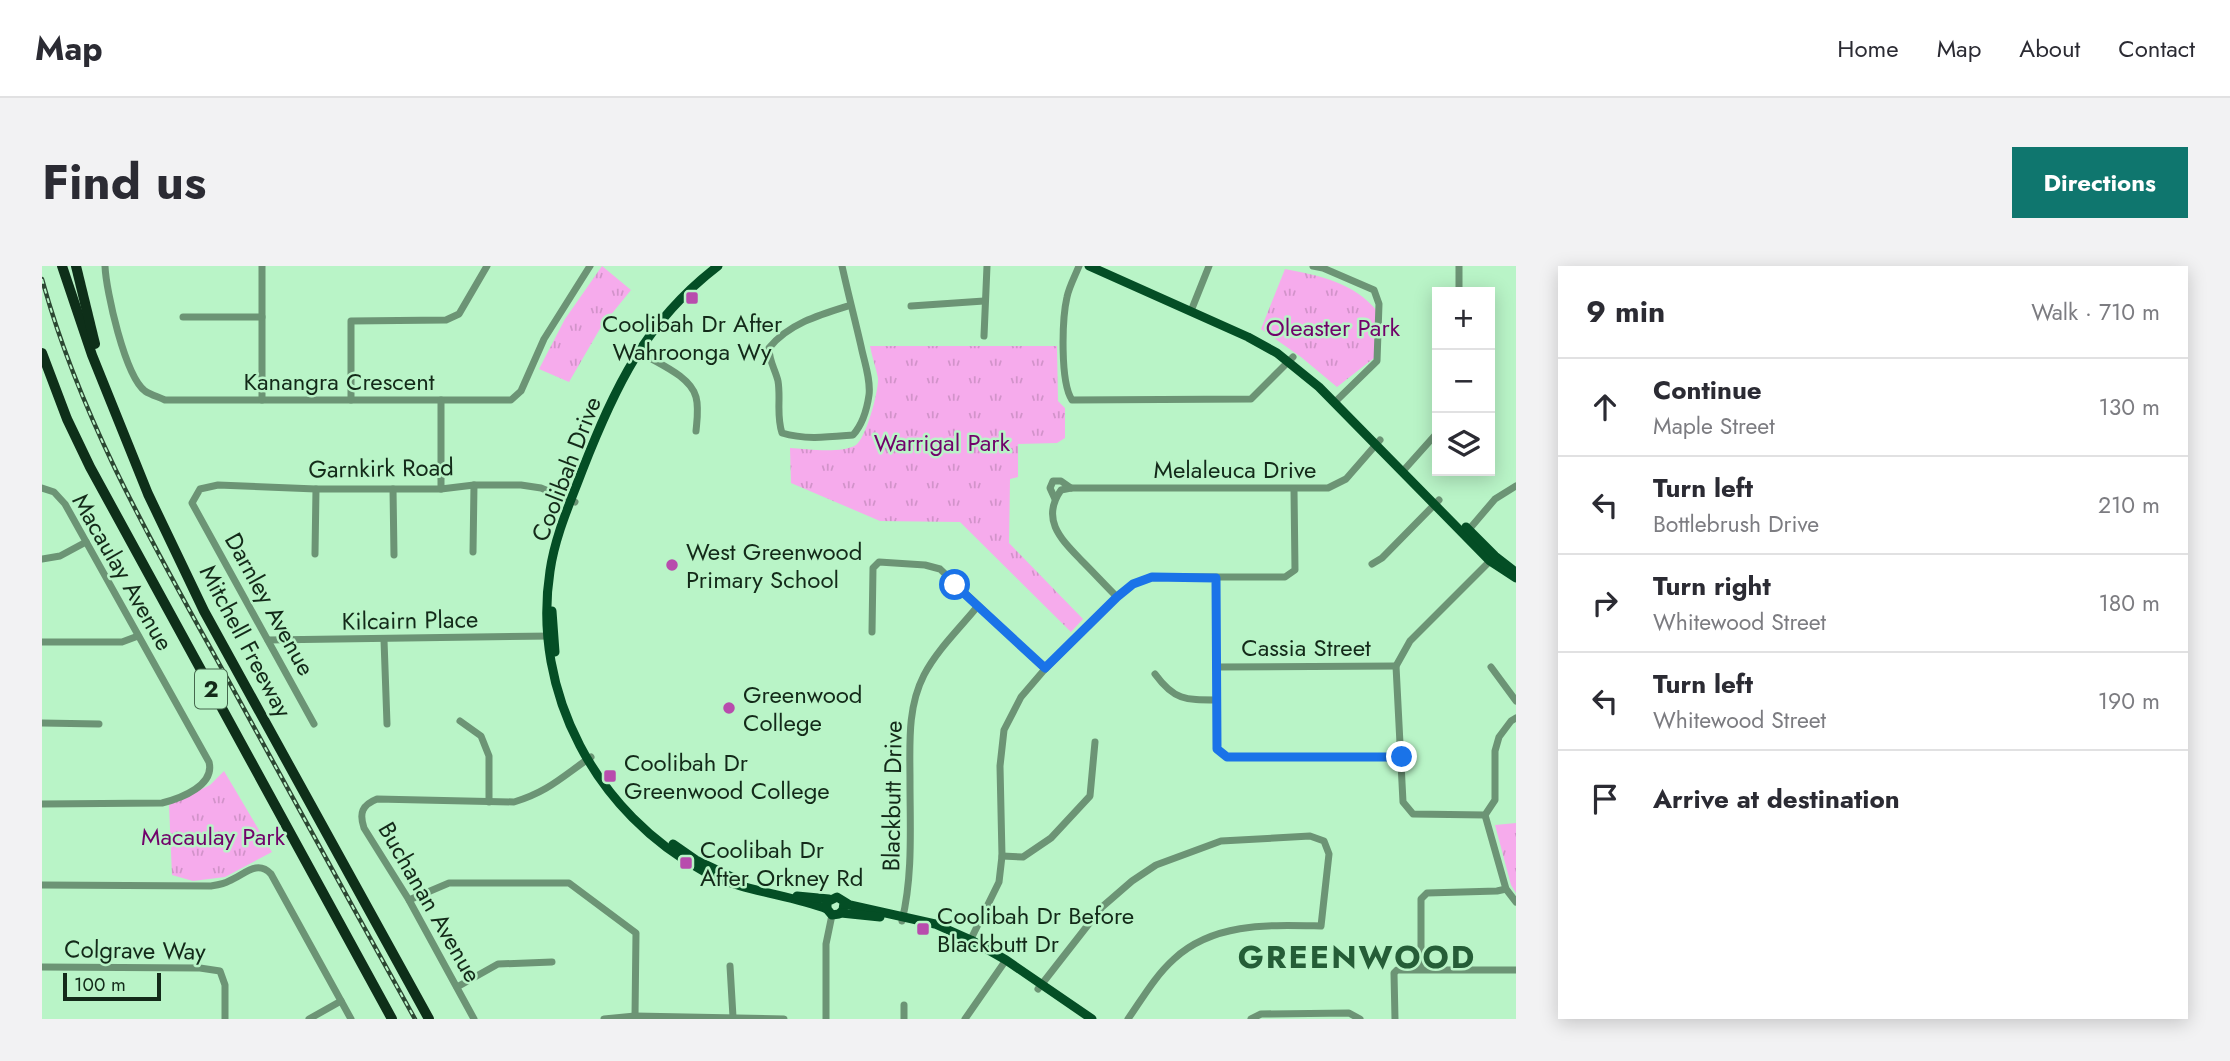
<!DOCTYPE html>
<meta charset="utf-8">
<style>
body{margin:0;font-family:Jost,sans-serif;background:#f2f2f3;color:#2b2b33}
.controls{position:absolute;right:21px;top:21px;display:grid;overflow:hidden;border-radius:0px;box-shadow:0 4px 18px #0003}
.controls button{width:63px;height:63px;display:grid;place-items:center;padding:0;border:0;border-bottom:2px solid #e1e1e2;background:#fff;color:#2b2b33;font:35px sans-serif}
.scale{position:absolute;left:21px;bottom:18px;width:98px;box-sizing:border-box;padding-left:7px;border:4px solid #132a19;border-top:0;font-size:19px;line-height:24px;white-space:nowrap;color:#132a19;-webkit-text-stroke:5px #b9f4c7;paint-order:stroke}
.stop{position:absolute;width:21px;height:21px;margin:-16px;border:5px solid #1a73e8;border-radius:50%;background:#fff}
.stop.end{background:#1a73e8;border-color:#fff;box-shadow:0 2px 7px #0008}
.list{margin:0;padding:0;list-style:none}
h2{display:flex;justify-content:space-between;align-items:center;height:91px;margin:0;padding:0 28px;font-size:30px}
h2 small{font-size:23px;font-weight:400;color:#7c7c81}
.list li{display:grid;grid-template-columns:46px 1fr auto;gap:21px;align-items:center;box-sizing:border-box;height:98px;padding:0 28px;border-top:2px solid #e1e1e2}
.list b{display:block;font-size:26px;white-space:nowrap}
.list p{margin:0;font-size:23px;white-space:nowrap;color:#7c7c81}
.list em{font-size:23px;font-style:normal;color:#7c7c81}
.icon{flex:none;width:38px;height:38px;fill:none;stroke:currentColor;stroke-width:2;stroke-linecap:round;stroke-linejoin:round}
.map{position:relative;flex:none;width:1474px;height:753px;overflow:hidden;border-radius:0px}
header{display:flex;align-items:center;gap:42px;box-sizing:border-box;height:98px;padding:0 35px;background:#fff;border-bottom:2px solid #e1e1e2}
header strong{font-size:33px}
nav{display:flex;gap:38px;margin-inline-start:auto;font-size:24px}
.intro{display:flex;align-items:center;justify-content:space-between;box-sizing:border-box;height:168px;padding:0 42px}
h1{margin:0;font-size:49px}
.button{padding:18px 32px;border-radius:0px;background:#0f766e;color:#fff;font-size:24px;font-weight:700}
main{display:flex;gap:42px;padding:0 42px}
aside{flex:1;background:#fff;border-radius:0px;box-shadow:0 4px 18px #0003}
.map>svg:first-child{display:block}
.park{fill:url(#park-tufts)}
.lines{fill:none;stroke-linecap:round;stroke-linejoin:round}
.minor{stroke:#6c9475;stroke-width:7}
.major{stroke:#044e25;stroke-width:9}
.highway{stroke:#0e2f19;stroke-width:10}
.rail-casing{stroke:#2b4732;stroke-width:4.5}
.rail{stroke:#b9f4c7;stroke-width:2;stroke-dasharray:5;stroke-linecap:butt}
.route{stroke:#1a73e8;stroke-width:9}
.poi-dot{fill:#b84cad;stroke:#b9f4c7;stroke-width:2.5}
.labels{text-anchor:middle;dominant-baseline:central;stroke-width:5;stroke-linejoin:round;paint-order:stroke}
.shield{fill:#b9f4c7;stroke:#45674d;stroke-width:2}
.shield-label{font-size:23px;font-weight:bold;fill:#132a19}
.poi-label{font-size:24px;fill:#132a19;stroke:#b9f4c7;text-anchor:start}
.park-label{font-size:24px;fill:#71026a;stroke:#b9f4c7}
.street-label{font-size:24px;fill:#132a19;stroke:#b9f4c7}
.district-label{font-size:32px;font-weight:bold;letter-spacing:2px;fill:#255d37;stroke:#b9f4c7}
</style>
<header>
<strong>Map</strong>
<nav><a>Home</a><a>Map</a><a>About</a><a>Contact</a></nav>
</header>
<div class="intro"><h1>Find us</h1><a class="button">Directions</a></div>
<main>
<div class="map">
<svg width="1474" height="753" viewBox="0 0 1474 753">
<defs>
<pattern id="park-tufts" width="24" height="20" patternUnits="userSpaceOnUse" patternTransform="scale(1.75)"><rect width="24" height="20" fill="#f6abec"/><path d="M3 7l-1-3M5 7V3M7 7l1-3M15 17l-1-3M17 17v-4M19 17l1-3" fill="none" stroke="#d293ca"/></pattern>
</defs>
<rect width="100%" height="100%" fill="#b9f4c7"/>
<g class="park">
<path d="M560 0 589 24 559 61 527 116 497 103 523 53Z"/>
<path d="M1243 3C1276 9 1313 17 1335 45L1332 92 1295 121 1259 91 1219 63Z"/>
<path d="M828 80H1015L1016 135 1023 142V172L1015 177 976 178V211L968 213 967 277 1041 353 1029 366 918 256 838 255 749 217 748 182C765 183 799 188 814 179 824 172 837 125 836 112 834 102 830 91 828 80Z"/>
<path d="M182 505 230 586 183 611 151 615 130 609 127 539 168 519Z"/>
<path d="M1474 557V627L1469 619 1453 559Z"/>
</g>
<g class="lines">
<g class="minor">
<path d="M63 0C64 25 83 110 103 125 109 129 117 131 123 134H469L479 125 502 73 548 0"/>
<path d="M220 0V134"/>
<path d="M800 0C806 27 813 54 819 80 822 95 829 114 827 129 825 143 820 159 811 169 787 171 763 174 740 167 734 149 739 133 736 115 733 103 727 95 727 82 747 57 780 48 809 39"/>
<path d="M1037 0C1033 10 1027 21 1025 31 1020 53 1018 116 1030 134L1209 133 1251 91"/>
<path d="M1271 0 1281 2 1332 24 1337 38 1335 95 1293 136"/>
<path d="M1417 0V26"/>
<path d="M869 40 942 35"/>
<path d="M1149 45 1167 0"/>
<path d="M141 51H220"/>
<path d="M942 70 945 0"/>
<path d="M596 85C614 97 648 109 654 131 657 142 655 154 654 165"/>
<path d="M309 134V55L404 54 417 48 445 0"/>
<path d="M399 134V223"/>
<path d="M1361 205 1395 167"/>
<path d="M0 222 12 226 23 238 167 496C173 519 140 532 120 537L0 538"/>
<path d="M351 223 352 289"/>
<path d="M1013 233 1008 222 1011 215H1019L1029 222"/>
<path d="M1424 267 1453 233 1474 220"/>
<path d="M431 286 432 219"/>
<path d="M273 288 274 223"/>
<path d="M0 293 18 290 44 276"/>
<path d="M1450 293 1368 375 1354 400 1361 536 1371 548 1443 549 1453 534V485L1457 471 1469 455 1474 452"/>
<path d="M1330 298 1340 292 1397 234"/>
<path d="M1174 312 1175 483 1185 491H1360"/>
<path d="M1075 331C1063 319 1052 307 1040 295 1020 274 998 254 1019 224L1029 222H1286L1304 213 1338 174"/>
<path d="M830 366 831 302 837 296 883 299 898 303 1003 403"/>
<path d="M226 374 510 370"/>
<path d="M342 374 345 458"/>
<path d="M0 376H80L96 370"/>
<path d="M1174 401 1354 400"/>
<path d="M1449 401 1474 435"/>
<path d="M1113 408C1132 434 1143 434 1174 434"/>
<path d="M418 455 439 470 447 490V536"/>
<path d="M0 457 57 458"/>
<path d="M272 458 150 237 158 223 176 219 274 223H399L432 219H479L499 222 533 236"/>
<path d="M1443 549 1464 623 1474 636"/>
<path d="M960 590 981 591 1009 572 1048 530 1053 476"/>
<path d="M0 619 169 620C175 619 182 618 187 615 202 609 215 593 229 608L309 753"/>
<path d="M367 634 407 617H527L594 667 593 750"/>
<path d="M860 655C871 609 868 562 868 515 868 479 865 442 882 409 895 384 917 363 935 341"/>
<path d="M926 679 957 616 960 590 958 500 962 464 979 431 1003 403 1075 331 1091 318 1110 311H1243L1253 304 1252 223"/>
<path d="M688 700 691 751"/>
<path d="M0 701 158 702 178 705 183 719V753"/>
<path d="M1379 703V633L1385 627 1455 625 1464 623"/>
<path d="M415 721 456 698 510 696"/>
<path d="M996 723 1060 641 1090 615 1114 599 1179 575 1268 570 1282 575 1287 588 1279 660C1228 659 1172 656 1132 693 1113 710 1100 733 1086 753"/>
<path d="M862 739V753"/>
<path d="M267 753 299 735"/>
<path d="M432 753 367 634 322 562C317 547 320 539 335 533L472 536C506 526 521 510 549 491"/>
<path d="M562 753 593 750 742 753"/>
<path d="M784 753V678L790 649"/>
<path d="M923 753 964 694"/>
<path d="M1209 753 1219 748 1307 747 1318 753"/>
<path d="M1353 753 1352 707 1355 704H1474"/>
</g>
<g class="major">
<path d="M676 0C603 56 573 121 540 205 528 237 513 270 508 305 489 427 555 548 663 606 702 626 745 628 785 643"/>
<path d="M1047 0 1206 71 1235 87 1277 121 1448 295 1474 312"/>
<path d="M1424 261 1453 290 1471 304"/>
<path d="M510 345 513 386"/>
<path d="M631 578 654 594 692 612"/>
<path d="M755 630 787 633"/>
<path d="M802 637 801 644 797 648 790 649 785 643V636L795 631 808 639 893 658 929 674 964 694 1050 753"/>
<path d="M799 647 838 651"/>
</g>
<g class="highway">
<path d="M20 0 50 89 106 228 162 345 387 753"/>
<path d="M34 0 53 78"/>
<path d="M0 87 25 153 48 201 350 753"/>
</g>
<g class="rail-casing">
<path id="rail" d="M0 13C37 148 106 270 174 392 240 512 306 633 373 753"/>
</g>
<use href="#rail" class="rail"/>
</g>
<g class="lines">
<path class="route" d="M913 319 1003 402 1075 331 1091 318 1110 311 1174 312 1175 483 1185 491H1360"/>
</g>
<g class="poi-dot">
<rect x="643" y="25" width="14" height="14" rx="3.5"/>
<circle cx="630" cy="299" r="7"/>
<circle cx="687" cy="442" r="7"/>
<rect x="561" y="503" width="14" height="14" rx="3.5"/>
<rect x="637" y="590" width="14" height="14" rx="3.5"/>
<rect x="874" y="656" width="14" height="14" rx="3.5"/>
</g>
<g class="labels">
<rect class="shield" x="153" y="403.5" width="32" height="39" rx="5"/>
<g class="shield-label">
<text x="169" y="423">2</text>
</g>
<g class="poi-label">
<text x="650" y="57" text-anchor="middle">Coolibah Dr After<tspan x="650" dy="28">Wahroonga Wy</tspan></text>
<text x="644" y="285">West Greenwood<tspan x="644" dy="28">Primary School</tspan></text>
<text x="701" y="428">Greenwood<tspan x="701" dy="28">College</tspan></text>
<text x="582" y="496">Coolibah Dr<tspan x="582" dy="28">Greenwood College</tspan></text>
<text x="658" y="583">Coolibah Dr<tspan x="658" dy="28">After Orkney Rd</tspan></text>
<text x="895" y="649">Coolibah Dr Before<tspan x="895" dy="28">Blackbutt Dr</tspan></text>
</g>
<g class="park-label">
<text x="1291" y="61">Oleaster Park</text>
<text x="900" y="176">Warrigal Park</text>
<text x="171" y="570">Macaulay Park</text>
</g>
<g class="street-label">
<text x="297" y="115">Kanangra Crescent</text>
<text transform="translate(339 202) rotate(-1)">Garnkirk Road</text>
<text transform="translate(524 203) rotate(-69)">Coolibah Drive</text>
<text x="1193" y="203">Melaleuca Drive</text>
<text transform="translate(81 306) rotate(60)">Macaulay Avenue</text>
<text transform="translate(228 338) rotate(61)">Darnley Avenue</text>
<text transform="translate(368 354) rotate(-1)">Kilcairn Place</text>
<text transform="translate(204 375) rotate(62)">Mitchell Freeway</text>
<text x="1264" y="381">Cassia Street</text>
<text transform="translate(850 530) rotate(-89)">Blackbutt Drive</text>
<text transform="translate(388 636) rotate(60)">Buchanan Avenue</text>
<text transform="translate(93 684) rotate(1)">Colgrave Way</text>
</g>
<g class="district-label">
<text x="1315" y="691">GREENWOOD</text>
</g>
</g>
</svg>
<div class="controls">
<button>+</button>
<button>−</button>
<button><svg class="icon" aria-label="layers" viewBox="0 0 24 24"><path d="M12 4l9 5-9 5-9-5zM3 14l9 5 9-5"/></svg></button>
</div>
<div class="scale">100 m</div>
<div class="stop" style="left:913px;top:319px"></div>
<div class="stop end" style="left:1360px;top:491px"></div>
</div>
<aside>
<h2>9 min<small>Walk · 710 m</small></h2>
<ul class="list">
<li><svg class="icon" aria-label="ahead" viewBox="0 0 24 24"><path d="M12 20V5M6 11l6-6 6 6"/></svg><div><b>Continue</b><p>Maple Street</p></div><em>130 m</em></li>
<li><svg class="icon" aria-label="left" viewBox="0 0 24 24"><path d="M17 20v-9H6M10 6l-5 5 5 5"/></svg><div><b>Turn left</b><p>Bottlebrush Drive</p></div><em>210 m</em></li>
<li><svg class="icon" aria-label="right" viewBox="0 0 24 24"><path d="M7 20v-9h11M14 6l5 5-5 5"/></svg><div><b>Turn right</b><p>Whitewood Street</p></div><em>180 m</em></li>
<li><svg class="icon" aria-label="left" viewBox="0 0 24 24"><path d="M17 20v-9H6M10 6l-5 5 5 5"/></svg><div><b>Turn left</b><p>Whitewood Street</p></div><em>190 m</em></li>
<li><svg class="icon" aria-label="arrive" viewBox="0 0 24 24"><path d="M6 21V4h12l-3 4 3 4H6"/></svg><div><b>Arrive at destination</b></div></li>
</ul>
</aside>
</main>
